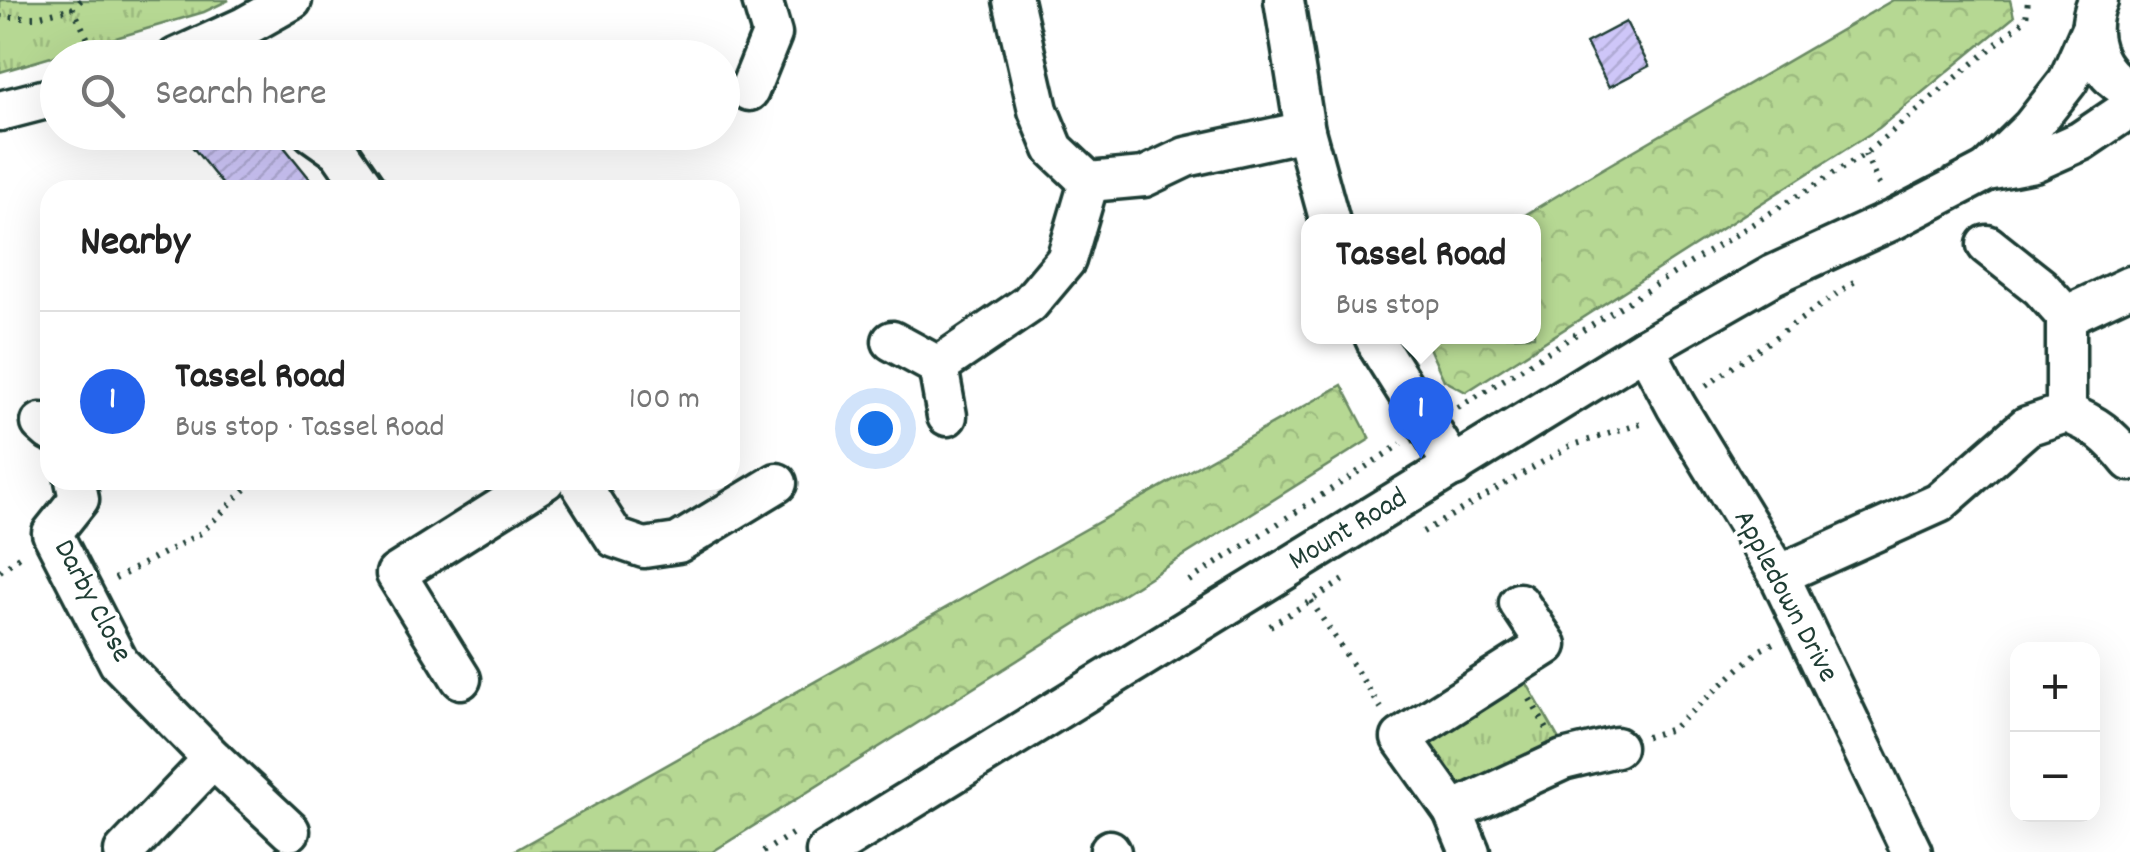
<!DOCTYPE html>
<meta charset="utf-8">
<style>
body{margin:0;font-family:Dekko,sans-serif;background:#f2f2f2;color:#222}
.controls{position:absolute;right:30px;bottom:30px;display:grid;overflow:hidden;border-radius:20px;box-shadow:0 10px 40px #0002}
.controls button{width:90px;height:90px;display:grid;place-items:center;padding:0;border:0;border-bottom:2px solid #e0e0e0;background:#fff;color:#222;font:50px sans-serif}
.you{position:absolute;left:875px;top:428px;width:35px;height:35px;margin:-25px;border:8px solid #fff;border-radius:50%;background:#1a73e8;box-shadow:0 0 0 15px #1a73e833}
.badge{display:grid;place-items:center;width:65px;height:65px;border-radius:50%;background:#2563eb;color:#fff;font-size:32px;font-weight:700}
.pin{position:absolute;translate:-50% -82px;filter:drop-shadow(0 2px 5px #0008)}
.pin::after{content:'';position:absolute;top:52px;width:35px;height:30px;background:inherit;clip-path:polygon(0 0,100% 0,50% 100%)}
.popup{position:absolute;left:1301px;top:214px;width:240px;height:130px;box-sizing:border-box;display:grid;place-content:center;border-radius:20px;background:#fff;filter:drop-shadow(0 2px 8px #0005);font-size:32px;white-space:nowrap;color:#767676}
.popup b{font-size:38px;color:#222}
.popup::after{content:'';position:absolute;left:50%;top:100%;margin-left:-20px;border:20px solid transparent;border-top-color:#fff}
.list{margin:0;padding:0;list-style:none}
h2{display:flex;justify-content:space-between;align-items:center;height:130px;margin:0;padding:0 40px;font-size:42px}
h2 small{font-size:32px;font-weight:400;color:#767676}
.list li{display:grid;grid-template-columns:65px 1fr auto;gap:30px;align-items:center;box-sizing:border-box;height:180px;padding:0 40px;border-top:2px solid #e0e0e0}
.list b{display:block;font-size:38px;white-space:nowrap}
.list p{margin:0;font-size:32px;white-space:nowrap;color:#767676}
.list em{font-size:32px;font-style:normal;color:#767676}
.icon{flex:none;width:55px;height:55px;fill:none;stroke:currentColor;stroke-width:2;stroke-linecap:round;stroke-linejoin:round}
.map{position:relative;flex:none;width:2130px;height:852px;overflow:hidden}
.search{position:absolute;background:#fff;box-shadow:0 10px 40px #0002;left:40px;top:40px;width:700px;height:110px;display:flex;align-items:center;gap:25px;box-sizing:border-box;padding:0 35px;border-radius:55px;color:#767676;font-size:38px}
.panel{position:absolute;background:#fff;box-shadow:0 10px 40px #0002;left:40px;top:180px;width:700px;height:310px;border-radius:30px}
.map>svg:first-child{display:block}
.grass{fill:url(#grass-tufts);stroke:#6a8a64;stroke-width:2.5}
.forest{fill:url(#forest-crowns);stroke:#6a8a64;stroke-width:2.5}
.building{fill:url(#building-hatch);stroke:#1f3d34;stroke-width:2.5}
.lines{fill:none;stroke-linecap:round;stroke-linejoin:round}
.minor-casing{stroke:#1f3d34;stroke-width:45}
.path{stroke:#1f3d34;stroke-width:6;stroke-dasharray:2.5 8;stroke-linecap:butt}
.minor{stroke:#fff;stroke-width:38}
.labels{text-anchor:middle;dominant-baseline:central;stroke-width:8;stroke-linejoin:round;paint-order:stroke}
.street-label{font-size:30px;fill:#1f3d34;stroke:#fff}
</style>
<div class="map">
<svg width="2130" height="852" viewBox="0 0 2130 852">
<defs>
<pattern id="grass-tufts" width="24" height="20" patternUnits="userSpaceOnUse" patternTransform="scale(2.5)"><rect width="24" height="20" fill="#b6d893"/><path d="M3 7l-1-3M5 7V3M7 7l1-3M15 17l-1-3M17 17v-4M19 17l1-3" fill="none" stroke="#9cba7f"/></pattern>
<pattern id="forest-crowns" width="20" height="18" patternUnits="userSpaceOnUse" patternTransform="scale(2.5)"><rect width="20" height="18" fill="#b6d893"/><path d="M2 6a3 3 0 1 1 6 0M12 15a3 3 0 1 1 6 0" fill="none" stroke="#9cba7f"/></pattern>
<pattern id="building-hatch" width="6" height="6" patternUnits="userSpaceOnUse" patternTransform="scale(2.5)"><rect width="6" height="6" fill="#cec6f8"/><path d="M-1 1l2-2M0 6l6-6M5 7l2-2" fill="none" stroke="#b0abd5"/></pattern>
</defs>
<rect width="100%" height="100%" fill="#fff"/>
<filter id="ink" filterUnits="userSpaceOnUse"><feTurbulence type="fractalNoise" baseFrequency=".01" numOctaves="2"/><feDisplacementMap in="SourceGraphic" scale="20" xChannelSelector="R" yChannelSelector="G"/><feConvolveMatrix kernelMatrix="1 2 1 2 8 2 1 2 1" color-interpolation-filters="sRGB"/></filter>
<g filter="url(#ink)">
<g class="grass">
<path d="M0 0H229L204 12 0 72Z"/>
<path d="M1522 675 1560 741 1455 803 1415 732Z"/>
</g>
<g class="forest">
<path d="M1893 0H2010L2014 17 1879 128 1466 392 1444 380 1424 337 1534 336V222L1515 221 1590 176Z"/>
<path d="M1342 385 1370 439 712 852H512Z"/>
</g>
<g class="building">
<path d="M1626 22 1649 66 1609 87 1586 43Z"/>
<path d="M204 132H272L319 190H227L190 144Z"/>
</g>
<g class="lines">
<g class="minor-casing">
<g id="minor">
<path d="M1013 0 1038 110 1054 149 1089 182 1144 177 1186 157 1305 131"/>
<path d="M1284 0 1305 131 1330 222"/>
<path d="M2098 0C2083 35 2096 73 2130 90"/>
<path d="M176 58 244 27 292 0"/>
<path d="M749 91 772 34 762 0"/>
<path d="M0 111 58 96"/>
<path d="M312 132 339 151 366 190"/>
<path d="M1987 171 2032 127 2068 81 2090 31"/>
<path d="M1987 245 2040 287 2066 316 2130 286"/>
<path d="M1374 336 1380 349 1454 467"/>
<path d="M892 341 938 366 947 416"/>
<path d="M1645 348 1676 406 1779 575 1912 852"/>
<path d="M938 366 1029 304 1066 260 1089 182"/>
<path d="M2066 413C2096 424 2110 436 2130 461"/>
<path d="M41 423 50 431"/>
<path d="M75 480 79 499 52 533 119 663 213 759 290 831"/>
<path d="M578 480 615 538 644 548 678 543 777 483"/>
<path d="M1779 575 1939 503 2027 426 2066 413V316"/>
<path d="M461 679 396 574 545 480"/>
<path d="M1453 811 1563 760 1616 747"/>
<path d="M1110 850 1111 852"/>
<path d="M124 852 213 759"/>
<path d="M826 852 1645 348 1773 275 1895 219 1987 171 2034 162 2081 141 2130 108"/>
<path d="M1470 852 1453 811 1401 738 1547 645 1519 603"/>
</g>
</g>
<g class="path">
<path d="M81 0 73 8 97 58"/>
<path d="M0 17H35L73 8"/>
<path d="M1865 154 1880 187"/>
<path d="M1706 386 1855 281"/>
<path d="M1458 408 1865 154 2026 19 2028 0"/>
<path d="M1423 532 1570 446 1644 423"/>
<path d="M0 571 23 554"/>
<path d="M115 579 201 533 255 480"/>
<path d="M1189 581 1401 444"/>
<path d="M1311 601 1381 708"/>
<path d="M1270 626 1344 580"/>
<path d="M1530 699 1548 731"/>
<path d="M1646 737 1672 729 1760 650 1775 642"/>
<path d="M763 852 795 832"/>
</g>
<use href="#minor" class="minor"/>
</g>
</g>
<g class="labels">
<g class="street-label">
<text transform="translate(1349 531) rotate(-31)">Mount Road</text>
<text transform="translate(1784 597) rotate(62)">Appledown Drive</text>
<text transform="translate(91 602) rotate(62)">Darby Close</text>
</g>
</g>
</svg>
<div class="controls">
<button>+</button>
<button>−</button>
</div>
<div class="you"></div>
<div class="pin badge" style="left:1421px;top:459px">1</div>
<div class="popup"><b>Tassel Road</b>Bus stop</div>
<div class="search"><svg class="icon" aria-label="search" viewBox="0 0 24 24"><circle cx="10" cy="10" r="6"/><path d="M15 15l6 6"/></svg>Search here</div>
<section class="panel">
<h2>Nearby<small></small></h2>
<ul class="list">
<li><span class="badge">1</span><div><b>Tassel Road</b><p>Bus stop · Tassel Road</p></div><em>100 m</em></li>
</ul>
</section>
</div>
